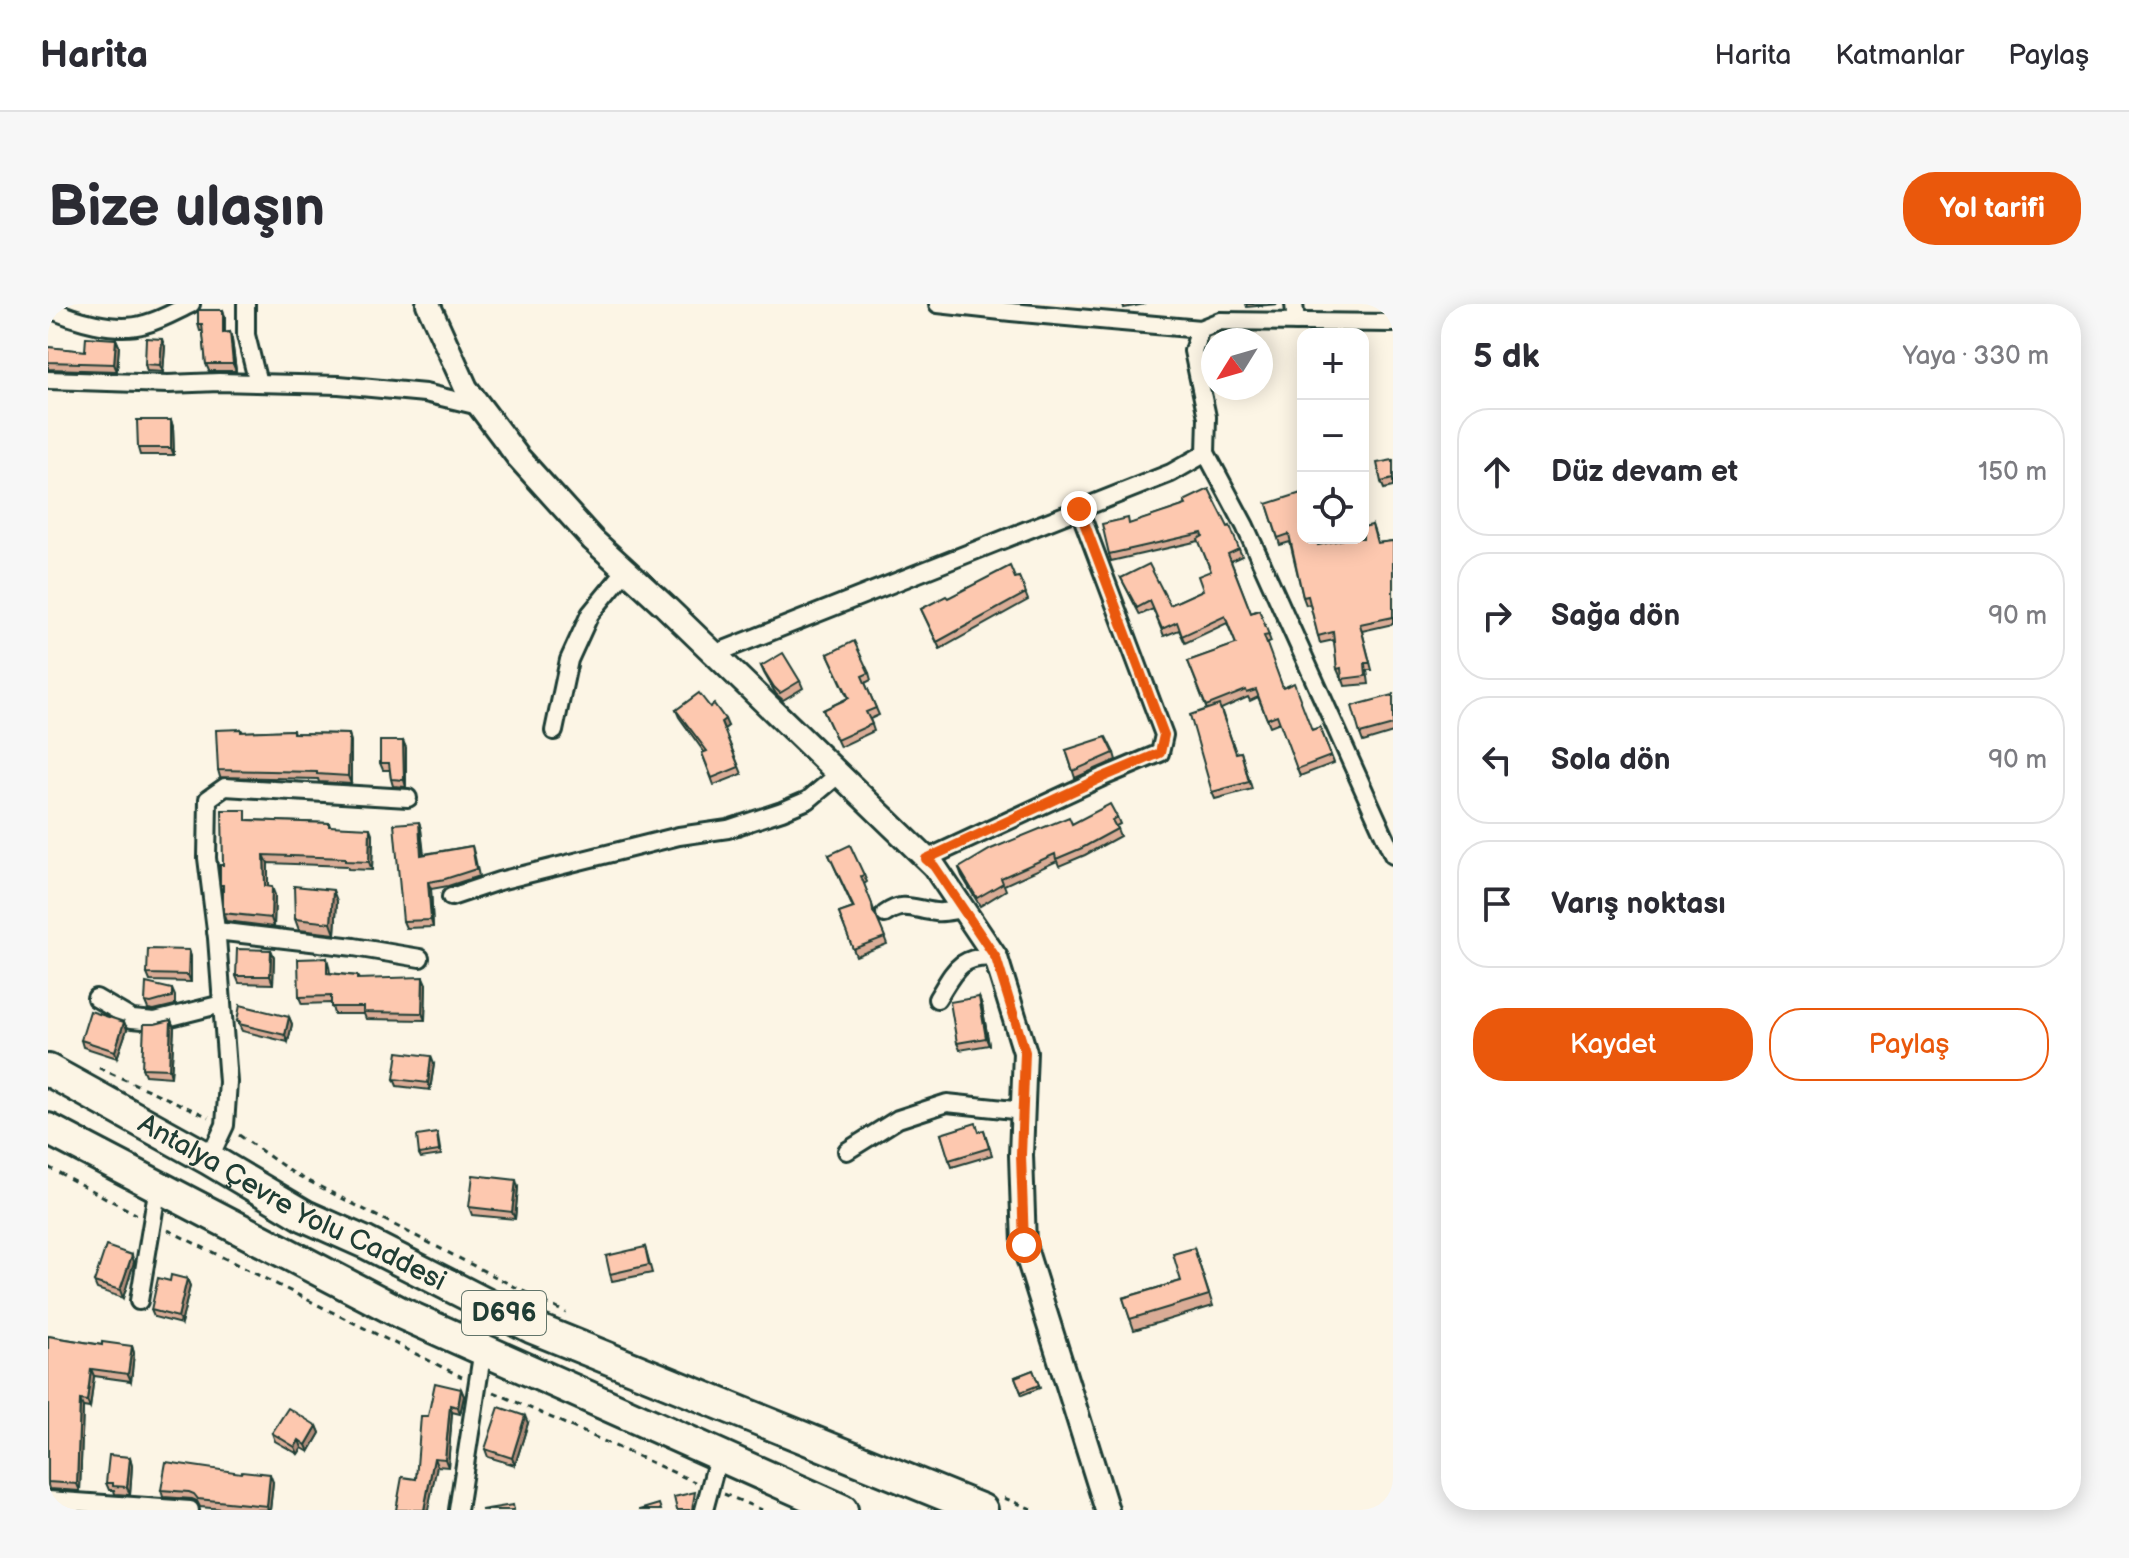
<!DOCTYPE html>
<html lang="tr">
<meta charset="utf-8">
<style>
body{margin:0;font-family:"Balsamiq Sans",sans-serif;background:#f7f7f7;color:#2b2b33}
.controls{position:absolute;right:24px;top:24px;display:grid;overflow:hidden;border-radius:16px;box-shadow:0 4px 20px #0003}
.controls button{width:72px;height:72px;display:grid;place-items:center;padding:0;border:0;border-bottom:2px solid #e1e1e2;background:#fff;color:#2b2b33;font:40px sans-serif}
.compass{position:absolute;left:1153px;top:24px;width:72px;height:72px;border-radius:50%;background:#fff;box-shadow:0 4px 20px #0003;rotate:233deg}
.stop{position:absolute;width:24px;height:24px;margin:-18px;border:6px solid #ea580c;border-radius:50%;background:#fff}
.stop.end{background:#ea580c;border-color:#fff;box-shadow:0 2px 8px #0008}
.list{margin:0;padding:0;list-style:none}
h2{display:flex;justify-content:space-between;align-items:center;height:104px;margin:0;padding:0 32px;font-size:34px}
h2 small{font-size:26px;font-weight:400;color:#7c7c81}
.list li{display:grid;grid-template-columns:52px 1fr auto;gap:24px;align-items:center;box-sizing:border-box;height:128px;margin:0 16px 16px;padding:0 16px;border:2px solid #e1e1e2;border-radius:32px}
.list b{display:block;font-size:30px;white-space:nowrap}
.list em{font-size:26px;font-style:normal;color:#7c7c81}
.actions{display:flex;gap:16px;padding:24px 32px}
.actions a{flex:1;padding:18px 0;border:2px solid #ea580c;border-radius:32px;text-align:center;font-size:28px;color:#ea580c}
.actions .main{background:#ea580c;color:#fff}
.icon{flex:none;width:44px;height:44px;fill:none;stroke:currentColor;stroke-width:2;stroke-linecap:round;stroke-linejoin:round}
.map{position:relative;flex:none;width:1345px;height:1206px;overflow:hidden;border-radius:32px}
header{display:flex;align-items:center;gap:48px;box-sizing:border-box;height:112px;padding:0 40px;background:#fff;border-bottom:2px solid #e1e1e2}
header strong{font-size:38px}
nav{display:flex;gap:44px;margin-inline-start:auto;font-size:28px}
.intro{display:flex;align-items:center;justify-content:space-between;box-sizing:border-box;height:192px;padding:0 48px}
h1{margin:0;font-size:56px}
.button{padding:20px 36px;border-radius:32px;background:#ea580c;color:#fff;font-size:28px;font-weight:700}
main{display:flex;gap:48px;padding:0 48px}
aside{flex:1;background:#fff;border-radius:32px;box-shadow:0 4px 20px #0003}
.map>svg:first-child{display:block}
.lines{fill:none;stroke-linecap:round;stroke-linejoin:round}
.street-casing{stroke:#1f3d34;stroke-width:22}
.secondary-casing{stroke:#1f3d34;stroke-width:28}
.highway-casing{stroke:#1f3d34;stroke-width:36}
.path{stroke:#1f3d34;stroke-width:3;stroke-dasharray:6 6;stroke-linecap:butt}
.street{stroke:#fcf5e5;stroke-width:16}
.secondary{stroke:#fcf5e5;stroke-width:22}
.highway{stroke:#fcf5e5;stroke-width:30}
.wall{fill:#daac96;stroke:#1f3d34;stroke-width:2}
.shaded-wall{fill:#b18c7a;stroke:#1f3d34;stroke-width:2}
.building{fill:#fdc8af;stroke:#1f3d34;stroke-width:2}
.route{stroke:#ea580c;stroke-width:10}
.labels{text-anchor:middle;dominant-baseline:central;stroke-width:6;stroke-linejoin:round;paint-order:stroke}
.shield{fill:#fcf5e5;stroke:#617469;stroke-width:2}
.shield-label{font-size:26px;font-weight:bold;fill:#1f3d34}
.street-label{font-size:28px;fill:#1f3d34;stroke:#fcf5e5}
</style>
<header>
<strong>Harita</strong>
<nav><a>Harita</a><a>Katmanlar</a><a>Paylaş</a></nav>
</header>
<div class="intro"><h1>Bize ulaşın</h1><a class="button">Yol tarifi</a></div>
<main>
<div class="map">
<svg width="1345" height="1206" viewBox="0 0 1345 1206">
<rect width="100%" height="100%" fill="#fcf5e5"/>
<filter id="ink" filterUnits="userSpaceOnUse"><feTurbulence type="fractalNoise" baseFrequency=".0125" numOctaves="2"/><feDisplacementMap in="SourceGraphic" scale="16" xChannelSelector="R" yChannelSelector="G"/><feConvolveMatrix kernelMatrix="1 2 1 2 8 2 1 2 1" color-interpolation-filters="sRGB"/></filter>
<g filter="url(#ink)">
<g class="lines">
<g class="street-casing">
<g id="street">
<path d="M198 0V31L210 79"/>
<path d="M890 0 963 8 1152 25"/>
<path d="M1246 0 1248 18"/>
<path d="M0 4C26 16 68 29 97 20 113 16 128 7 143 0"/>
<path d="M0 76 120 80 171 78 291 81 377 89 431 102"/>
<path d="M1158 149 1197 222 1345 551"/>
<path d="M666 350 1123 169 1158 149 1159 113 1145 47 1152 25 1172 17 1345 19"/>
<path d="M506 427 521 356 542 310 578 266"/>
<path d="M878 555 1055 473 1112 449 1116 431 1031 205"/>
<path d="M403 593 451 577 631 532 680 525 734 507 760 496 791 470"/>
<path d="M837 610C856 596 867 606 888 608 896 609 906 606 914 605"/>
<path d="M168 627 306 643 372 654"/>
<path d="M48 694 84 715 107 717 174 700"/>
<path d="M889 695C906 668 911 650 948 654"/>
<path d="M799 847 850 815 899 799 975 807"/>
<path d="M161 855 177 821 180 778 169 634 159 554 160 495 177 483 360 494"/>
<path d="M91 997 110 882"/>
<path d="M0 1196 142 1206"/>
<path d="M410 1206 435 1045"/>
<path d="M656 1206 671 1150"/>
</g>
</g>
<g class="secondary-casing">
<path id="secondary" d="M380 0 418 84 470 153 545 236 617 302 886 562 948 654 977 748 973 851 976 941 1059 1206"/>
</g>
<g class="highway-casing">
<g id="highway">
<path id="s1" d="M0 766 161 855 257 912 318 939 483 1023 934 1206"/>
<path d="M0 825 355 1010 794 1206"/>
</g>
</g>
<g class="path">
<path d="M51 764 161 813"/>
<path d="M191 831 245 869 518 1009"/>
<path d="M0 863 88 910"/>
<path d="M120 926 414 1073"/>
<path d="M446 1088 647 1178"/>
<path d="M676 1190 714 1206"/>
<path d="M956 1194 986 1206"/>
</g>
<use href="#street" class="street"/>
<use href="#secondary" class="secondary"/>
<use href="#highway" class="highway"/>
</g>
<g class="wall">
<path d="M1075 0H1097L1076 4Z"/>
<path d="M1198 0H1230L1199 3Z"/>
<path d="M175 6 177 13V29L182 28 184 36 188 67H161L158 60 155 27H152L150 20Z"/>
<path d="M68 35 71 42 69 67 0 65V43L37 47Z"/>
<path d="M117 43 115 68 99 67 97 60Z"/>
<path d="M123 116 125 123 126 151H92L90 144Z"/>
<path d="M1345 156V183L1336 185 1333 178Z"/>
<path d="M1219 200 1270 241 1315 234 1324 221 1330 239 1345 237V320L1314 327 1324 366H1319L1321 380 1297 382 1294 372H1292L1289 365 1286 336 1272 339 1262 300 1258 301 1255 293 1242 238 1232 241Z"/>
<path d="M1138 201 1191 245 1194 252 1183 257 1203 309 1211 306 1223 338 1218 340 1235 384 1264 426 1272 423 1286 459 1252 472 1232 418 1222 422 1210 393 1202 397 1200 393 1173 405 1188 449 1193 448 1204 485 1167 495 1164 488 1159 406 1140 357 1188 340 1179 319 1137 339 1131 326 1116 332 1105 305 1092 311 1073 274 1122 301 1155 286 1163 267 1151 237 1063 257 1061 250 1082 220Z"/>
<path d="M971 273 980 296 892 345 873 305 900 294Z"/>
<path d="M780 350 821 369 823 376 817 379 831 411 822 415 826 427 792 443 775 406 800 394Z"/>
<path d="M713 362 752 377 755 384 735 396 728 390 716 369Z"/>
<path d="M1345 391V429L1315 438 1312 430Z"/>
<path d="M662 403 680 422 676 425 694 470 666 481 654 449 656 448 631 413 628 406Z"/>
<path d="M193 425 195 428 245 426 246 429 301 430 303 438V480L271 478 270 475 172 473 170 466Z"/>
<path d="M355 437 358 444V483L345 482 343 475 342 466H335L332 459Z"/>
<path d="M1018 446 1066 449 1068 456 1027 474Z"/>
<path d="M1069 513 1072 520 1068 522 1072 532 1037 551 1011 562 1009 557 956 581 958 586 932 602 914 572 911 564 1024 520Z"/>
<path d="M201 516 281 519 282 522 325 532 324 566 300 565 299 562 220 559V583L227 591 226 623 178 617 175 609V590L172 581 175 561Z"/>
<path d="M371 518 373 525 376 550 424 542 426 549 431 572 400 582 383 585 385 623 358 624 355 617Z"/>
<path d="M781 551 816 571 819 578 816 580 839 640 808 652 791 609 805 604Z"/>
<path d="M289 597 287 630 251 626 247 615Z"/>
<path d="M141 646 143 653V678L102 677 99 670Z"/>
<path d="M223 646 226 653 225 680 191 679 188 672Z"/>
<path d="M279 654 281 662 282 669 309 672 311 675 378 680 377 716 318 715 316 710H286L283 699 254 700 251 693Z"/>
<path d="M124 685 127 692V701L106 706 100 705 97 698Z"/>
<path d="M931 693 934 701 941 741 912 746 909 739Z"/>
<path d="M241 713 244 720 240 738 194 727 189 717Z"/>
<path d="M123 716 126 724 123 773 97 771 94 764 107 720Z"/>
<path d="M76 718 79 725 69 754 35 743 33 736Z"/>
<path d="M386 760 382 786 349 782 346 775Z"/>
<path d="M936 826 944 851 904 863 893 830 931 828Z"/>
<path d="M390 833 393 851 373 854 371 850Z"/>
<path d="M470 883 467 915 424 911 421 903Z"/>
<path d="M597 943 604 969 564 977 562 970Z"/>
<path d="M1146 944 1165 1002 1086 1026 1075 994 1133 977Z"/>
<path d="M86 958 75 994 49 985 46 978Z"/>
<path d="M139 975 142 982 133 1020 106 1013 103 1006 122 977Z"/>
<path d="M0 1032 54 1041 84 1042 86 1049 83 1077 46 1072 42 1104 35 1103 32 1187 1 1185 0 1181Z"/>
<path d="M985 1066 992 1084 974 1091 967 1073Z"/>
<path d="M413 1085 416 1092 412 1110 404 1108 400 1163 389 1162 368 1175 380 1112Z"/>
<path d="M480 1119 467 1161 440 1153 437 1145Z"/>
<path d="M269 1122 272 1129 261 1148 254 1144 250 1150 227 1137 224 1129Z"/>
<path d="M82 1153 84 1161 82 1191 67 1190 66 1186H61L58 1179Z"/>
<path d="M225 1178 222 1206H187L152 1203 149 1197 144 1195 115 1193 113 1186Z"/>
</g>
<g class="shaded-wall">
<path d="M175 6 177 13V36L175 29Z"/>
<path d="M182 28 184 36 188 67 185 60Z"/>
<path d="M68 35 71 42 69 67 66 60Z"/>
<path d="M114 35 117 43 115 68 112 61Z"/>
<path d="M123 116 125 123 126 151 123 144Z"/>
<path d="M677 415 680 422 676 425 673 418Z"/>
<path d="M301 430 303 438V480L300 472Z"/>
<path d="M355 437 358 444V483L356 476Z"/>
<path d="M371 518 373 525 376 558 373 551Z"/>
<path d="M322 524 325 532 324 566 321 558Z"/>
<path d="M216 551 220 559V591L217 582Z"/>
<path d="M380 578 383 585 385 623 383 616Z"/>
<path d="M224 583 227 591 226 623 223 614Z"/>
<path d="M285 586 289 597 287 630 283 619Z"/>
<path d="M141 646 143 653V678L140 671Z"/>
<path d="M223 646 226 653 225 680 222 672Z"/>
<path d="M375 673 378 680 377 716 374 709Z"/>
<path d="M931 693 934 701 941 741 938 734Z"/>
<path d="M241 713 244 720 240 738 237 731Z"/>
<path d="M123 716 126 724 123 773 121 765Z"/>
<path d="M76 718 79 725 69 754 67 747Z"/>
<path d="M383 752 386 760 382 786 380 779Z"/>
<path d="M468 876 470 883 467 915 464 908Z"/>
<path d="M84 951 86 958 75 994 72 986Z"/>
<path d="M139 975 142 982 133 1020 130 1013Z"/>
<path d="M84 1042 86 1049 83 1077 80 1070Z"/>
<path d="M43 1065 46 1072 42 1104 39 1097Z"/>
<path d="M413 1085 416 1092 412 1110 410 1103Z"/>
<path d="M32 1096 35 1103 32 1187 29 1180Z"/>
<path d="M402 1101 404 1108 400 1163 397 1155Z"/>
<path d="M477 1112 480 1119 467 1161 464 1154Z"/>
<path d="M269 1122 272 1129 261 1148 258 1141Z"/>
<path d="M251 1136 254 1144 250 1150 247 1143Z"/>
<path d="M82 1153 84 1161 82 1191 79 1183Z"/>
<path d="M386 1154 389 1162 380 1206H376Z"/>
<path d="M222 1170 225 1178 222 1206H220L219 1202Z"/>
</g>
<g class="building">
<path d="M150 6H175V29L182 28 185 60H158L154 20H150Z"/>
<path d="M38 33 68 35 66 60 0 58V43L37 47Z"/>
<path d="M98 34 114 35 112 61 97 60Z"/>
<path d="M89 116H123V144H90Z"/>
<path d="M1345 156V175L1333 178 1329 159Z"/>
<path d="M1161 185 1180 223 1182 222 1191 245 1180 250 1203 309 1211 306 1221 331 1216 332 1235 384 1246 379 1264 426 1272 423 1283 452 1249 465 1229 411 1219 415 1208 386 1199 389 1198 386 1158 402 1140 357 1188 340 1177 312 1134 332 1129 318 1114 325 1102 297 1089 304 1073 274 1101 260 1122 301 1155 286 1150 272 1163 267 1150 235 1155 232 1154 229 1061 250 1054 220 1080 214 1081 220 1138 201 1136 197Z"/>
<path d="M1253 189 1255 196V234H1267L1270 241 1301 234H1315V223L1324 221 1329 239 1345 237V313L1312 320 1322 359H1317L1318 372 1294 375 1293 364 1289 365 1285 328 1270 332 1260 292 1255 293 1241 230 1230 234 1219 200Z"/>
<path d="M962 262 967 274 971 273 978 289 889 338 873 305 898 292 900 294Z"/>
<path d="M806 337 821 369 814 372 828 404 818 408 824 420 789 436 775 406 801 394 780 350Z"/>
<path d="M735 349 752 377 732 389 726 383 713 362Z"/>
<path d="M651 389 662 403 666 400 677 415 673 418 691 463 664 474 654 449 659 447 628 406Z"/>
<path d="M1345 391V421L1312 430 1304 402Z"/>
<path d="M1171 401 1188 449 1193 448 1201 478 1164 488 1142 411Z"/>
<path d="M193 425V428L245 426V429L301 430 300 472 269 470V468L170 466 168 426Z"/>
<path d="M1058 433 1066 449 1025 467 1018 446Z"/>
<path d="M332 437H355L356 476 343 475 341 459H332Z"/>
<path d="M1062 500 1069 513 1064 516 1069 525 1034 544 1008 555 1007 550 953 574 955 579 929 594 911 564 943 545 1021 513 1024 520Z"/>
<path d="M174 506H198V516L281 519V522L322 524 321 558 297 557V554L216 551 217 582 224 583 223 614 175 609V581H172V561H175Z"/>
<path d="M371 518 373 551 424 542 428 565 397 575 380 578 383 616 355 617 346 520Z"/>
<path d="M802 541 816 571 813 572 824 600 825 608 828 612 837 633 805 645 791 609 806 604 781 551Z"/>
<path d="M246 582 285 586 283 619 247 615Z"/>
<path d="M100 645 141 646 140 671 99 670Z"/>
<path d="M189 645 223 646 222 672H188Z"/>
<path d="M279 654V669L309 672V675L375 673 374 709 315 708V703H283V692L251 693 250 655Z"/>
<path d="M98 679 124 685V693L103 699 97 698Z"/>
<path d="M931 693 938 734 909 739 902 698Z"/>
<path d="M192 701 241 713 237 731 191 720 192 718 189 717Z"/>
<path d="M42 707 76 718 67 747 33 736Z"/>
<path d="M123 716 121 765 94 764 96 720H107Z"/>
<path d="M350 748 383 752 380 779 346 775Z"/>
<path d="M928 819 931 828 936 826 941 844 901 856 893 830Z"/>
<path d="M389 829 391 847 371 850 369 832Z"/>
<path d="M425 871 468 876 464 908 421 903Z"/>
<path d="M58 942 84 951 72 986 46 978Z"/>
<path d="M597 943 601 961 562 970 558 952Z"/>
<path d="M1146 944 1161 991 1082 1015 1075 994 1133 977 1125 950Z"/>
<path d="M123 971 139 975 130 1013 103 1006 110 974 122 977Z"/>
<path d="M0 1032 54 1041V1038L84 1042 80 1070 43 1065 39 1097 32 1096 29 1180 0 1178Z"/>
<path d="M985 1066 991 1081 973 1088 967 1073Z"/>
<path d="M387 1079 413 1085 410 1103 402 1101 397 1155 386 1154 376 1206H348L354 1173 368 1175 373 1112H380Z"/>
<path d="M451 1103 477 1112 464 1154 437 1145Z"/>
<path d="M240 1104 269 1122 258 1141 251 1136 247 1143 224 1129Z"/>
<path d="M61 1151 82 1153 79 1183 65 1182V1179H58Z"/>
<path d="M118 1158 193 1169 194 1167 222 1170 219 1202 150 1195 146 1190 141 1188 113 1186Z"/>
<path d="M647 1188 644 1206H629L626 1193Z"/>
<path d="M611 1200 613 1206H591Z"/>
<path d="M465 1201 466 1206H433Z"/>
</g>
</g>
<g class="lines" filter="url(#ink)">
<path class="route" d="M976 941 973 851 977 748 948 654 886 562 878 555 1055 473 1112 449 1116 431 1031 205"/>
</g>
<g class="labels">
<rect class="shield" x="414" y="987" width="84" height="44" rx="6"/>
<g class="shield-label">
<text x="456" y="1009">D696</text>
</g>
<g class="street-label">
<text stroke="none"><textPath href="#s1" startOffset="278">Antalya Çevre Yolu Caddesi</textPath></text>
</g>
</g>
</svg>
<div class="controls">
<button>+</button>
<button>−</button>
<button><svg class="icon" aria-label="locate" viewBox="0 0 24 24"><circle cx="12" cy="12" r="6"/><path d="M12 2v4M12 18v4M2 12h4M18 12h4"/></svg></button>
</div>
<svg class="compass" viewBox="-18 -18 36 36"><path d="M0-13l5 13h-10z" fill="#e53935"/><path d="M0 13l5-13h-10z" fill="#7c7c81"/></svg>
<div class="stop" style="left:976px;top:941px"></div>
<div class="stop end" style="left:1031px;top:205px"></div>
</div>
<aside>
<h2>5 dk<small>Yaya · 330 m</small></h2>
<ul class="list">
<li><svg class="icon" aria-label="ahead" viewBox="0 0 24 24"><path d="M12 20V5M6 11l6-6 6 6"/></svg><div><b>Düz devam et</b></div><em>150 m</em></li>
<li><svg class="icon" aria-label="right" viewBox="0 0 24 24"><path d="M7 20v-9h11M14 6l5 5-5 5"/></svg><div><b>Sağa dön</b></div><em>90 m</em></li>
<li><svg class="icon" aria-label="left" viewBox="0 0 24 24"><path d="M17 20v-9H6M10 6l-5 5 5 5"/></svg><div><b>Sola dön</b></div><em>90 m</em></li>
<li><svg class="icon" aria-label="arrive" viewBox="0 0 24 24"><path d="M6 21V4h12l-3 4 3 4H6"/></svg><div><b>Varış noktası</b></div></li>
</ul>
<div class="actions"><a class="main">Kaydet</a><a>Paylaş</a></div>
</aside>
</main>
